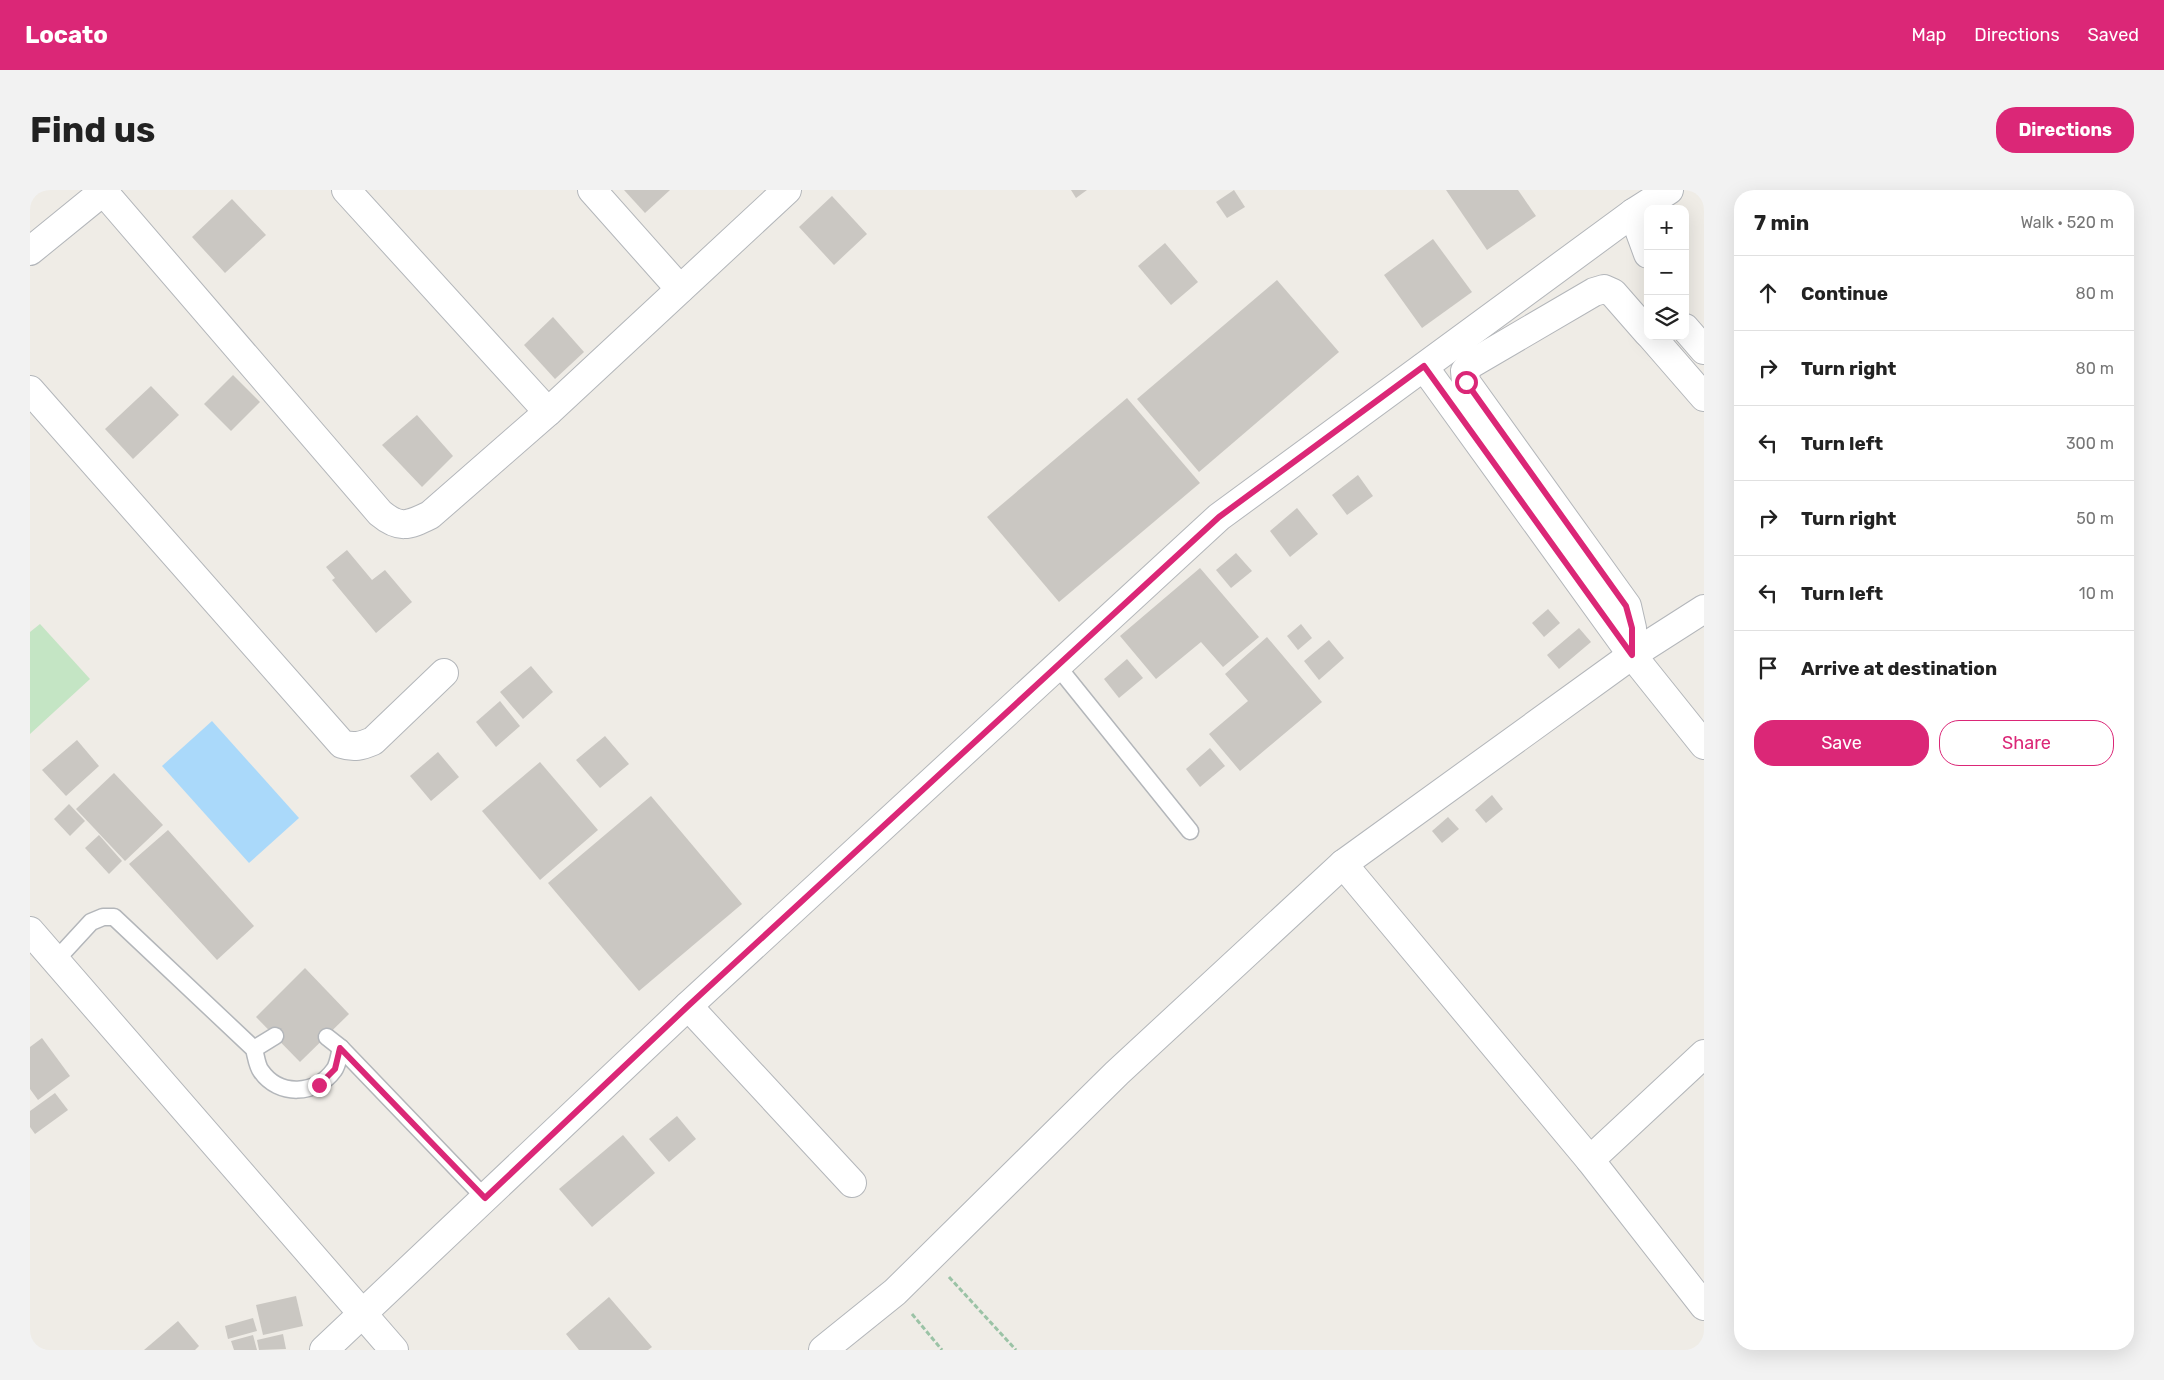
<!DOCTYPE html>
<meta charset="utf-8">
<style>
body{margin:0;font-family:Rubik,sans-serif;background:#f2f2f2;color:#222}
.controls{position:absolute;right:15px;top:15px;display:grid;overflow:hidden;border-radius:10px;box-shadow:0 5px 20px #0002}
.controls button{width:45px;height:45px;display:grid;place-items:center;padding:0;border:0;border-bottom:1px solid #e0e0e0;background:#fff;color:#222;font:25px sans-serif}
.stop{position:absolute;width:15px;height:15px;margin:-11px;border:4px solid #db2777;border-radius:50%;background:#fff}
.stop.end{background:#db2777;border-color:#fff;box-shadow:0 1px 5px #0008}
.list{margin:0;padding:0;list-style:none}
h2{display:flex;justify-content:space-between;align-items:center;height:65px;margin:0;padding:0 20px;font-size:21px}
h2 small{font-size:16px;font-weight:400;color:#767676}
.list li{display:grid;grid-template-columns:32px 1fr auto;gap:15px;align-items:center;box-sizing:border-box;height:75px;padding:0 20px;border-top:1px solid #e0e0e0}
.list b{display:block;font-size:19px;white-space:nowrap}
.list em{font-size:16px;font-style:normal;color:#767676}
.actions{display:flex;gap:10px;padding:15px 20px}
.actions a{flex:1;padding:11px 0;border:1px solid #db2777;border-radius:20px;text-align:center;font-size:18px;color:#db2777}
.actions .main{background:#db2777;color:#fff}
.icon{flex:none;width:28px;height:28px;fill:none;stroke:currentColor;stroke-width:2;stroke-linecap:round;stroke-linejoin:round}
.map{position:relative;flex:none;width:1674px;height:1160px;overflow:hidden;border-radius:20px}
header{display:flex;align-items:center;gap:30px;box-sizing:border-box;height:70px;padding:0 25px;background:#db2777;color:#fff}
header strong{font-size:24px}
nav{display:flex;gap:28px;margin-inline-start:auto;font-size:18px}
.intro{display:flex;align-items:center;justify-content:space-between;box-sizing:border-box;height:120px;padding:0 30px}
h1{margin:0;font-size:35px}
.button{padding:12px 22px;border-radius:20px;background:#db2777;color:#fff;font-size:18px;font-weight:700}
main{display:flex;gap:30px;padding:0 30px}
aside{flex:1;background:#fff;border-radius:20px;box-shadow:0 5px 20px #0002}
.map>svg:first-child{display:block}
.green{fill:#c4e5c4}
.water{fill:#aad9fa}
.building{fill:#cac7c2}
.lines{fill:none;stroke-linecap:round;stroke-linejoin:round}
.lane-casing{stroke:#b3b6ba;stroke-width:19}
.street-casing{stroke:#b3b6ba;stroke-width:30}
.path{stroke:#9bc3a6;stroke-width:3;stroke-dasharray:5 2.5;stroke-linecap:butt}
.lane{stroke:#fff;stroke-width:16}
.street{stroke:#fff;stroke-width:28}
.route{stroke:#db2777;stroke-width:6}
</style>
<header>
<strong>Locato</strong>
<nav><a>Map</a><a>Directions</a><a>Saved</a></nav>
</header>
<div class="intro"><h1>Find us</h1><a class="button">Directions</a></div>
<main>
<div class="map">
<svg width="1674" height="1160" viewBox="0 0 1674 1160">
<rect width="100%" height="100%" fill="#efece6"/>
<path class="green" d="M10 434 60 489 0 544V442Z"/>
<path class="water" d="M182 531 269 628 219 673 132 576Z"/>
<g class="building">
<path d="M594 0H640L615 23Z"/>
<path d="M1041 0H1057L1046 8Z"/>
<path d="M1204 0 1215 17 1197 28 1186 12Z"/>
<path d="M1416 0H1488L1506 26 1457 60Z"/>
<path d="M802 6 837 44 804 75 769 37Z"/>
<path d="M202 9 236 45 195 83 162 47Z"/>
<path d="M1403 49 1442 102 1392 138 1354 85Z"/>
<path d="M1135 53 1168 92 1141 115 1108 76Z"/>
<path d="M1247 90 1309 162 1169 282 1107 209Z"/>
<path d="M523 127 554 162 525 189 494 155Z"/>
<path d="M203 185 230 212 201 241 174 214Z"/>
<path d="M121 196 149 225 103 269 75 239Z"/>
<path d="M1097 208 1170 293 1029 412 957 327Z"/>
<path d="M387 225 423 266 392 297 352 255Z"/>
<path d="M1328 285 1343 306 1317 325 1302 305Z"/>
<path d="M1267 318 1288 344 1260 367 1240 341Z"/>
<path d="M317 360 342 390 355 380 382 412 346 443 302 390 305 388 296 377Z"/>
<path d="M1206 363 1222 381 1201 398 1186 380Z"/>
<path d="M1170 378 1229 447 1193 477 1171 452 1126 489 1090 446Z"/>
<path d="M1518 419 1530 433 1514 447 1502 433Z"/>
<path d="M1271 434 1282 448 1268 460 1257 446Z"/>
<path d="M1549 438 1561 452 1529 479 1517 465Z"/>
<path d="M1237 447 1292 512 1210 581 1179 544 1218 511 1195 484Z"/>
<path d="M1299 450 1314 468 1289 490 1274 471Z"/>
<path d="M1097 469 1113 488 1089 508 1074 489Z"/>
<path d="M501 476 523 502 493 529 470 502Z"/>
<path d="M470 511 490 536 466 557 446 532Z"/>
<path d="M575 546 599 574 570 598 546 570Z"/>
<path d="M47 550 69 576 36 606 12 580Z"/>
<path d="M1180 558 1195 576 1170 597 1156 579Z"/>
<path d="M408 562 429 587 401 611 380 586Z"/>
<path d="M510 572 568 640 510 690 452 621Z"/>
<path d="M84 583 133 635 95 671 46 619Z"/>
<path d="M1462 605 1473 619 1456 633 1445 620Z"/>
<path d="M621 606 712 714 609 801 518 693Z"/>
<path d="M39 614 55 631 40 646 24 629Z"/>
<path d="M1418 627 1429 639 1412 653 1402 641Z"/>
<path d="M138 640 224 736 187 770 99 674Z"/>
<path d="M69 645 92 671 79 684 55 658Z"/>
<path d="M275 778 319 824 270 872 226 827Z"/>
<path d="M12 848 40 886 8 910 0 899V857Z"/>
<path d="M25 903 38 920 5 944 0 937V921Z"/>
<path d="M647 926 666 949 639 972 619 949Z"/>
<path d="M593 945 625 983 562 1037 529 999Z"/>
<path d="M266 1106 273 1136 233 1145 226 1115Z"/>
<path d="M579 1107 622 1157 618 1160H549L536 1144Z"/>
<path d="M223 1128 227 1141 198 1149 195 1136Z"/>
<path d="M148 1131 169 1156 165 1160H114Z"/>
<path d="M253 1144 256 1159 229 1160 227 1150Z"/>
<path d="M223 1145 227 1160H204L201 1151Z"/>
</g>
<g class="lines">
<g class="lane-casing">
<g id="lane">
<path d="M1028 477 1160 641"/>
<path d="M26 770 61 732 73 727H84L224 859C226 866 227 876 231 881 249 907 286 905 304 880 308 875 309 865 311 858"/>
<path d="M297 847 311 858 455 1008"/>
<path d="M224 859 245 846"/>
</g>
</g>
<g class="street-casing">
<g id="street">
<path d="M316 0 518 222"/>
<path d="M562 0 650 99"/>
<path d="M73 1 350 323C369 339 378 336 400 325L518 222 757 0"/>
<path d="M1603 23 1618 64"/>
<path d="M0 61 75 0"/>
<path d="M1655 138 1674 160"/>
<path d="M1621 146 1674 207"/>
<path d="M1394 177 1602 465 1674 555"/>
<path d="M0 200 312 554C324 558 331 556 343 551L414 483"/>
<path d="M1602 465V438L1597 416 1436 192 1435 181 1441 174 1564 102 1574 99 1583 103 1618 143"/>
<path d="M1313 674 1560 970 1674 1116"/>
<path d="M0 741 364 1160"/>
<path d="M658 816 822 993"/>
<path d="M1560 970 1674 864"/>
<path d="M294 1160 658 816 1189 327 1603 23 1639 0"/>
<path d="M793 1160 865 1102 1087 883 1313 674 1602 465 1674 419"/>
</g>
</g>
<g class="path">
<path d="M919 1087 986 1160"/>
<path d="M882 1124 912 1160"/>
</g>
<use href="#lane" class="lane"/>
<use href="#street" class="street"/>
</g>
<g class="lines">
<path class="route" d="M289 895 305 879 310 858 455 1008 658 816 1189 327 1394 176 1602 465V438L1596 416 1436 192"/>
</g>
</svg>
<div class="controls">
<button>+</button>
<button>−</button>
<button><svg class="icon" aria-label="layers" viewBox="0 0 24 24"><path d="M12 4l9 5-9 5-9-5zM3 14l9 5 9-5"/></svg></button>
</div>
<div class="stop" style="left:1436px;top:192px"></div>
<div class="stop end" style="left:289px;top:895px"></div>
</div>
<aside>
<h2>7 min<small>Walk · 520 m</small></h2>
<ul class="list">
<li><svg class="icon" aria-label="ahead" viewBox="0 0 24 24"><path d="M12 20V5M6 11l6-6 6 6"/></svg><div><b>Continue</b></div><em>80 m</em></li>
<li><svg class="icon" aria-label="right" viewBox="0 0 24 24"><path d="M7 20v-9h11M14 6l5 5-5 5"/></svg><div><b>Turn right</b></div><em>80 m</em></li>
<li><svg class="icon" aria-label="left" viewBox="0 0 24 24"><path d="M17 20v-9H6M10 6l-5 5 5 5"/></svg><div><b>Turn left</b></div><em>300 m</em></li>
<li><svg class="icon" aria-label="right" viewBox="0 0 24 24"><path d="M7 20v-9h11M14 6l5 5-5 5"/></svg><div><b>Turn right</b></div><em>50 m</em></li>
<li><svg class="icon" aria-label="left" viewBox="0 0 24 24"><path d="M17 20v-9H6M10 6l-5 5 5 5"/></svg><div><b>Turn left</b></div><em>10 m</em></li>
<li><svg class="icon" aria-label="arrive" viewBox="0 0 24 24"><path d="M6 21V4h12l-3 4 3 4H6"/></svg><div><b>Arrive at destination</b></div></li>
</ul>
<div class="actions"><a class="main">Save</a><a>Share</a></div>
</aside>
</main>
